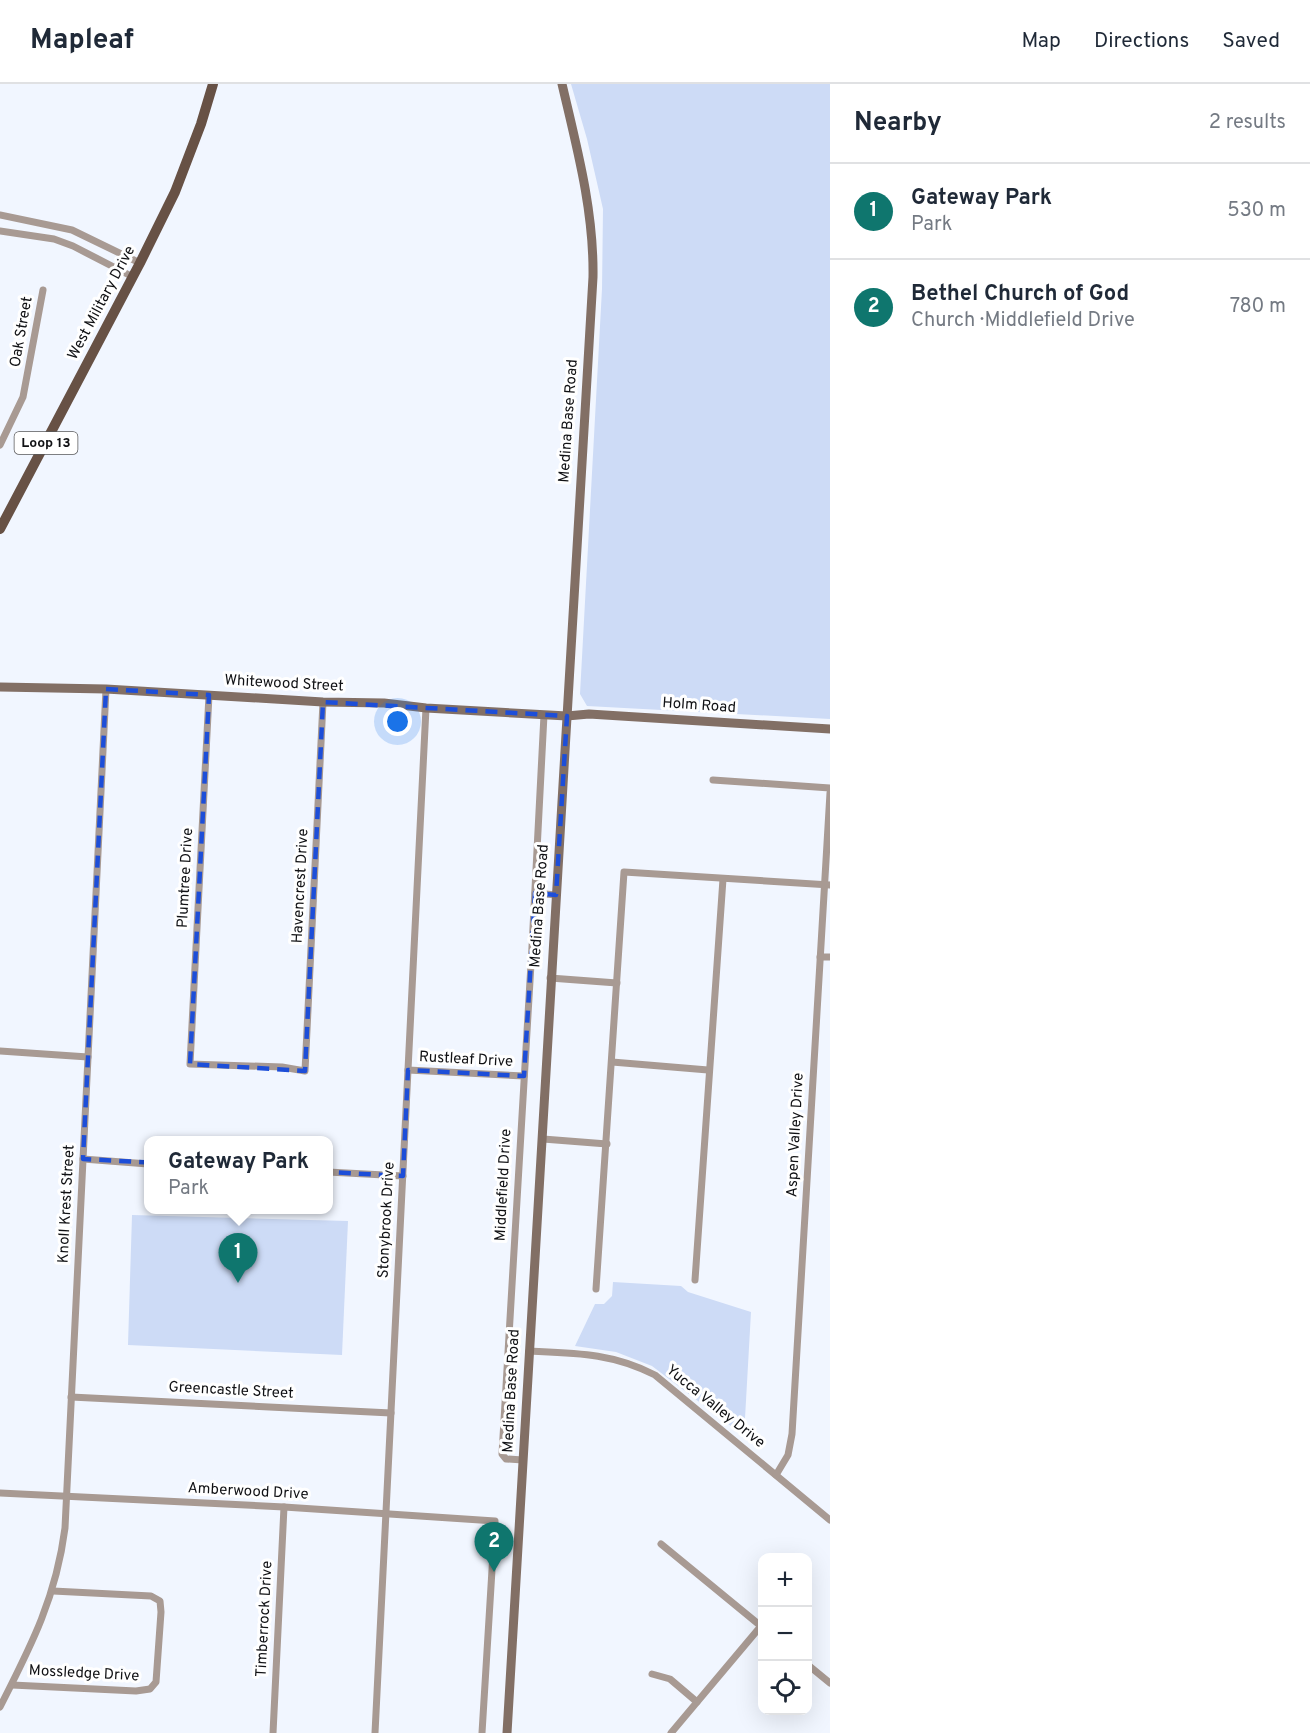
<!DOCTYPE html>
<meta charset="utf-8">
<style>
body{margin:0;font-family:Overpass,sans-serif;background:#f2f2f3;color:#1f2937}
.controls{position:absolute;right:18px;bottom:18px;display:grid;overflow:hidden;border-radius:12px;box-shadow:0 6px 24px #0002}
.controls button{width:54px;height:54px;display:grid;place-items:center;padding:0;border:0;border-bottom:2px solid #e0e1e3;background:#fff;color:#1f2937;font:30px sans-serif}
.you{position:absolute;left:398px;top:638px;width:21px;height:21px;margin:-15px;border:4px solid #fff;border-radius:50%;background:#1a73e8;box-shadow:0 0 0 9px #1a73e833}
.badge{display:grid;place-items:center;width:39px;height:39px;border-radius:50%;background:#0f766e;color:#fff;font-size:20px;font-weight:700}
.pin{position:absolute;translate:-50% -50px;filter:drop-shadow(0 2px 3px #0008)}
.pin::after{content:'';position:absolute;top:32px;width:21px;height:18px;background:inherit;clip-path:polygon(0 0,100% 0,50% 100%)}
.popup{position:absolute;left:144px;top:1052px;width:189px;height:78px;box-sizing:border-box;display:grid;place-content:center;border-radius:12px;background:#fff;filter:drop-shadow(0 2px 4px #0005);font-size:20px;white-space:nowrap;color:#747a83}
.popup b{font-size:22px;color:#1f2937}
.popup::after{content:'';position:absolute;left:50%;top:100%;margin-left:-12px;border:12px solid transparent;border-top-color:#fff}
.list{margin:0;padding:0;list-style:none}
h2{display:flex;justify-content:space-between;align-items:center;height:78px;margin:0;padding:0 24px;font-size:26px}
h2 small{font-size:20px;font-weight:400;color:#747a83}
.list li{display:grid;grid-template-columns:39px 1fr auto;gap:18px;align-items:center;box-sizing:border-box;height:96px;padding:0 24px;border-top:2px solid #e0e1e3}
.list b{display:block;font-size:22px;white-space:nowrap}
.list p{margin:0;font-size:20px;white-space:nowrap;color:#747a83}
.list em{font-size:20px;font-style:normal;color:#747a83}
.icon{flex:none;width:33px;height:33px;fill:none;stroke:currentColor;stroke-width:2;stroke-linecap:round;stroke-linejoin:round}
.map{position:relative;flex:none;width:830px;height:1649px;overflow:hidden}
header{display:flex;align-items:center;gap:36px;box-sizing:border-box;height:84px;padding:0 30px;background:#fff;border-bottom:2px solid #e0e1e3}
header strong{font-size:28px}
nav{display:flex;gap:33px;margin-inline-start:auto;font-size:21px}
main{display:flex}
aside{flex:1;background:#fff}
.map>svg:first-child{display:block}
.green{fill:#cddbf6}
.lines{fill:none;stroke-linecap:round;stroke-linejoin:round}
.street{stroke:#a89a93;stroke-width:7}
.secondary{stroke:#826f65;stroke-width:9}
.primary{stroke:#675145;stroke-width:10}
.marked{fill:none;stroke:#1d4ed8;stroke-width:4.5;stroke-dasharray:12 8;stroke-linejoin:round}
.labels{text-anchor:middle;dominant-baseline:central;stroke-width:6;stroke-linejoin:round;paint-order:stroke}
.shield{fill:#fff;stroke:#58585a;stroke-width:1.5}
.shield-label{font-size:14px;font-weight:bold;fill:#101114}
.street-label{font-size:15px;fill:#101114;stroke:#fff}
</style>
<header>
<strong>Mapleaf</strong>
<nav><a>Map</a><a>Directions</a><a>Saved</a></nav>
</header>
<main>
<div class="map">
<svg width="830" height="1649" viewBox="0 0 830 1649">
<rect width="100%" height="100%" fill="#f1f6ff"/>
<g class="green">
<path d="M571 0H830V635L587 622 580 610 602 205 603 125 587 55Z"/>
<path d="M132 1131 348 1137 342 1271 128 1261Z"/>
<path d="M613 1198 681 1202 688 1208 751 1228 744 1352 652 1282 616 1268 575 1262 595 1220H604L612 1212Z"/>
</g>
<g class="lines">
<g class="street">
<path d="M0 131 72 146 140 179"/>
<path d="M0 147 54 155 73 162 133 193"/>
<path d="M0 361 23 313 43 206"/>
<path d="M209 611 190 980 282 983 305 987 323 618"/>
<path d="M713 696 830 704"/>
<path d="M535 809 556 811"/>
<path d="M820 873H830"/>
<path d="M550 894 617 899"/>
<path d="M0 967 88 973"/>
<path d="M612 978 708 986"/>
<path d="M408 986 524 992"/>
<path d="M543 1055 607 1060"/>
<path d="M83 1075 148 1080"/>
<path d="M328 1088 403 1092"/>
<path d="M695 1196 723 795"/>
<path d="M596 1205 624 788 830 801"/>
<path d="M529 1267C575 1269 613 1269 655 1291L830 1436"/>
<path d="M71 1313 391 1329"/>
<path d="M523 1376 506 1375 502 1370 532 863 544 631"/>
<path d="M776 1391 788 1371 792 1350 830 709"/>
<path d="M0 1409 284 1423 495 1437 482 1649"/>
<path d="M661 1460 762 1543"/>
<path d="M808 1581 830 1599"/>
<path d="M652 1590 670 1595 697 1618"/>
<path d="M12 1601 136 1607 150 1605 156 1598 161 1528 160 1517 151 1512 53 1507"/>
<path d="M0 1623C31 1562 56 1514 65 1444L106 605"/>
<path d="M273 1649 284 1423"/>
<path d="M375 1649 426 624"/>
<path d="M671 1649 761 1542"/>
</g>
<g class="secondary">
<path d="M0 603 106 605 323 618 384 619 426 624 567 632 589 630 830 645"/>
<path d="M507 1649 593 193C594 127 577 64 562 0"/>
</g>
<path class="primary" d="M0 445 140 179 175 108 201 40 213 0"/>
</g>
<path class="marked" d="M106 605 209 611 190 980 305 987 323 618 567 632 556 811 535 809 524 992 408 986 403 1092 83 1075Z"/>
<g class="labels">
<rect class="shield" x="14.5" y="348" width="63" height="22" rx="4.5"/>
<g class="shield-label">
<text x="46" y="359">Loop 13</text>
</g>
<g class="street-label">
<text transform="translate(102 219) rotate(-62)">West Military Drive</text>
<text transform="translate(22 248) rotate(-80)">Oak Street</text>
<text transform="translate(569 337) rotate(-86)">Medina Base Road</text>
<text transform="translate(284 600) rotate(3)">Whitewood Street</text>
<text transform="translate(699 622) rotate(4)">Holm Road</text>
<text transform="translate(186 794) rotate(-87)">Plumtree Drive</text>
<text transform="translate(301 802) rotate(-87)">Havencrest Drive</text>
<text transform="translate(540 822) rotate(-86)">Medina Base Road</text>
<text transform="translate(466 976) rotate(3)">Rustleaf Drive</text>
<text transform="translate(796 1051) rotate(-87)">Aspen Valley Drive</text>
<text transform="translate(504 1101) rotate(-87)">Middlefield Drive</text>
<text transform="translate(67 1120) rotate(-87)">Knoll Krest Street</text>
<text transform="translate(387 1136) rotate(-87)">Stonybrook Drive</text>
<text transform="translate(231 1307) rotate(3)">Greencastle Street</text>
<text transform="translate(512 1307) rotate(-87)">Medina Base Road</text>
<text transform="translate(715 1323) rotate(39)">Yucca Valley Drive</text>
<text transform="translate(248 1408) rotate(3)">Amberwood Drive</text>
<text transform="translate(265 1535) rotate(-87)">Timberrock Drive</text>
<text transform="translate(84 1590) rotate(3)">Mossledge Drive</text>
</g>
</g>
</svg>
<div class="controls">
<button>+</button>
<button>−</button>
<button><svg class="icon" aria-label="locate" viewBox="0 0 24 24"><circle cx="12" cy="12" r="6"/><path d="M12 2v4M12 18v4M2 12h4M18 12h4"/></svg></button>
</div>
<div class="you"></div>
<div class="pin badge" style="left:238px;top:1199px">1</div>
<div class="popup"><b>Gateway Park</b>Park</div>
<div class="pin badge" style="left:494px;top:1488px">2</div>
</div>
<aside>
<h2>Nearby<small>2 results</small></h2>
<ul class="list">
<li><span class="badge">1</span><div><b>Gateway Park</b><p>Park</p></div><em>530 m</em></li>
<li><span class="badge">2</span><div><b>Bethel Church of God</b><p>Church · Middlefield Drive</p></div><em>780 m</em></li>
</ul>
</aside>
</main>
